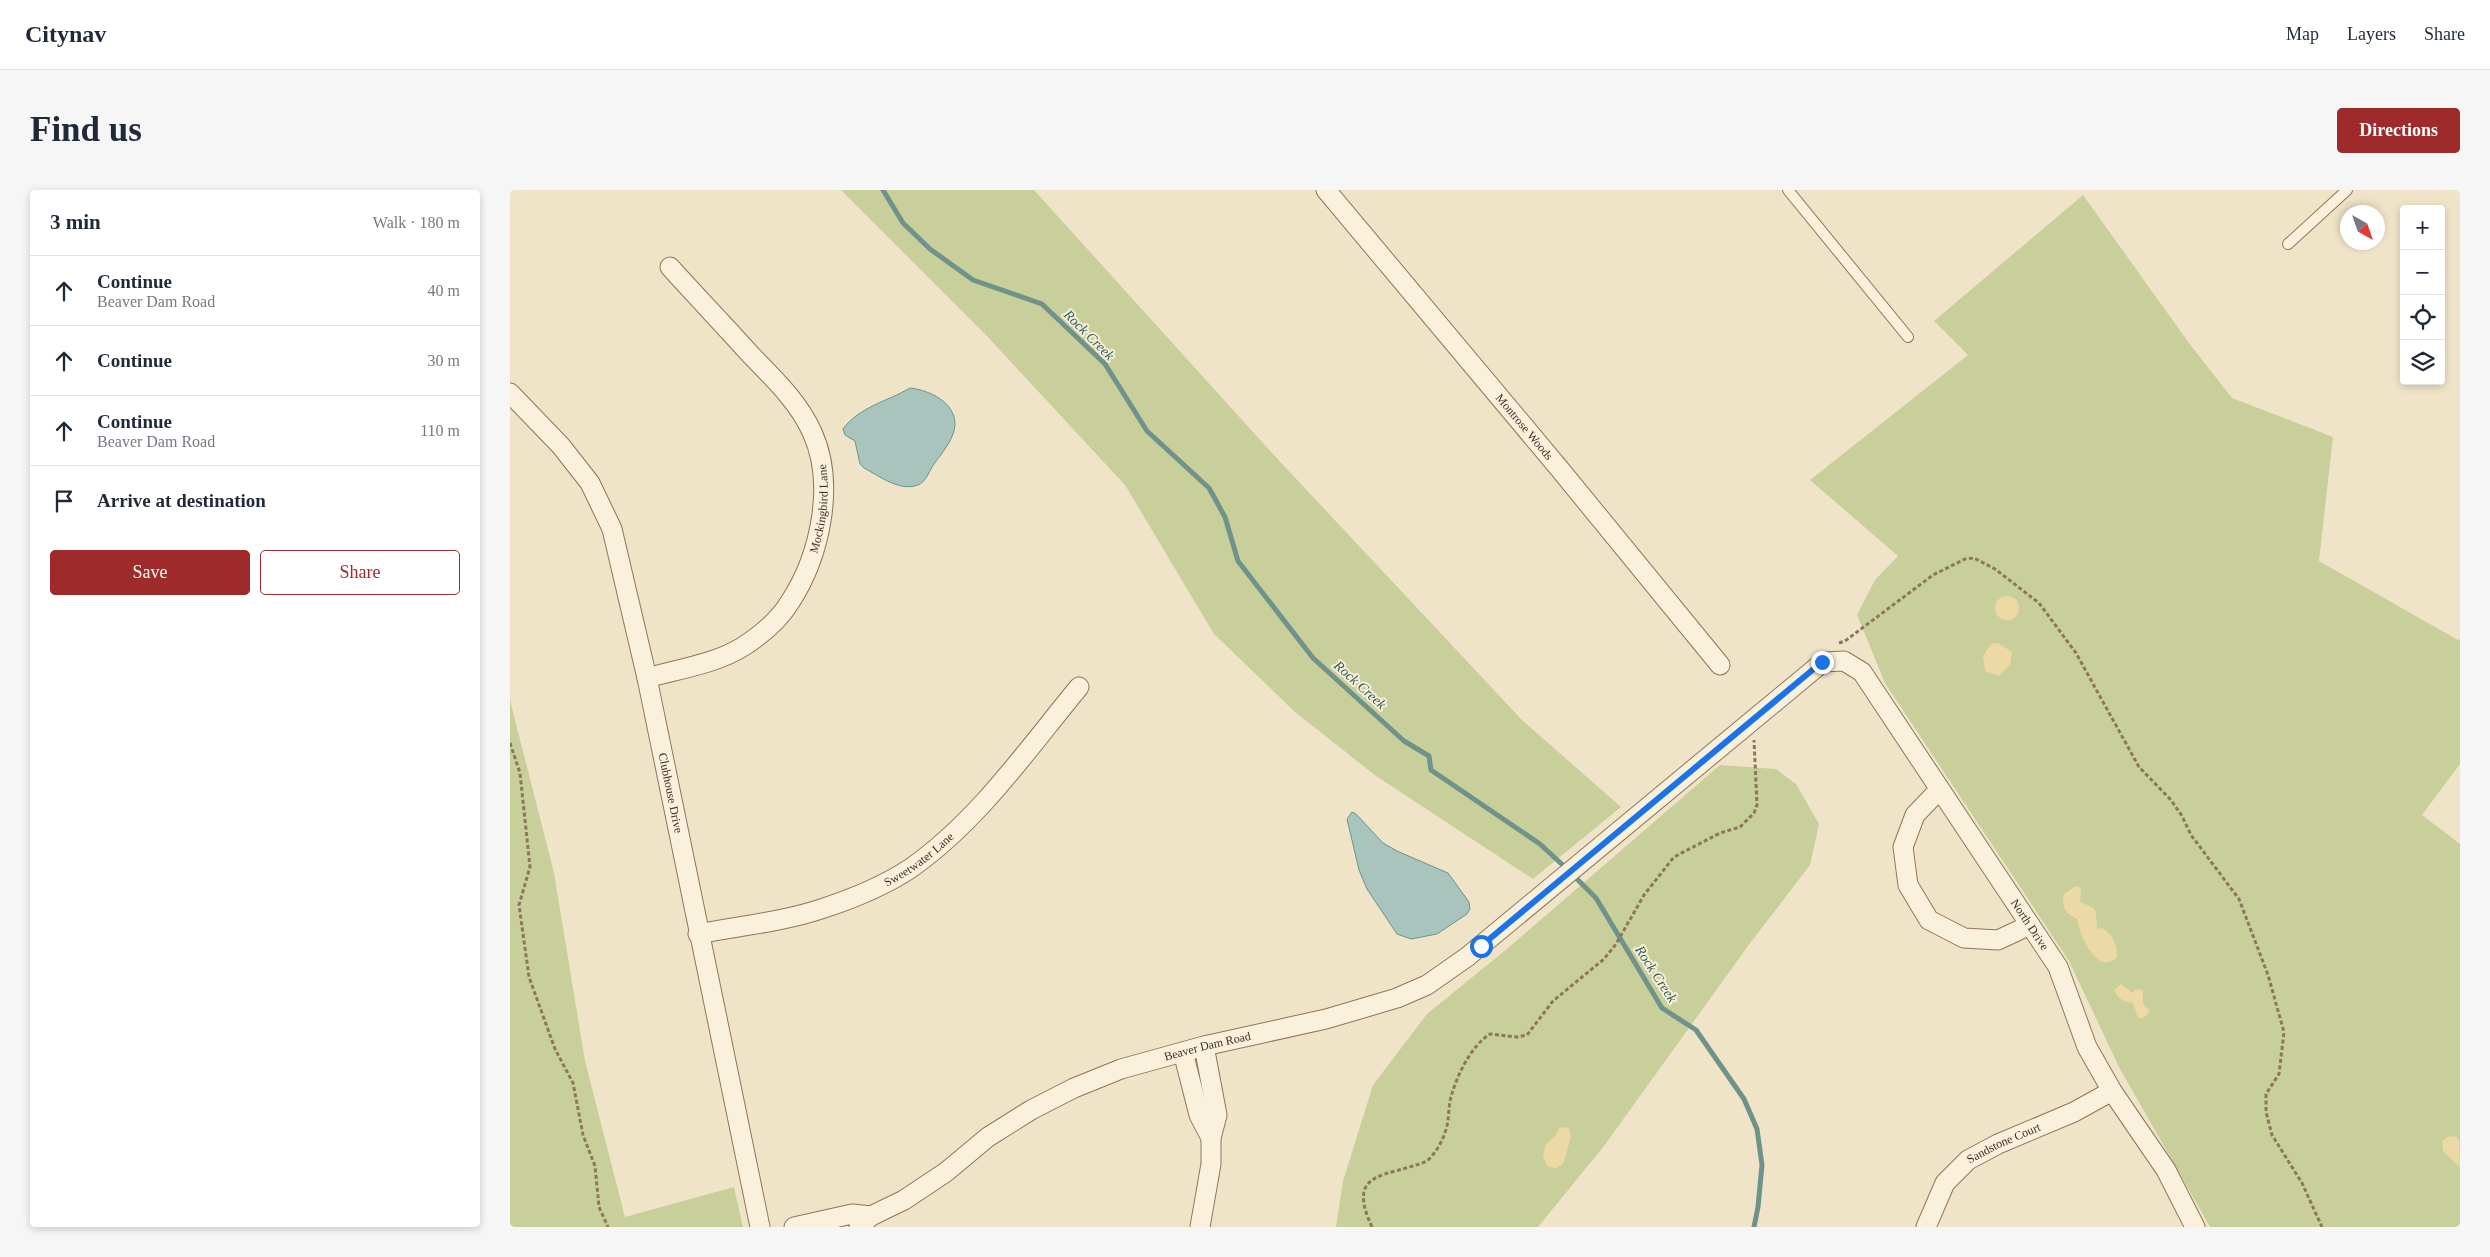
<!DOCTYPE html>
<meta charset="utf-8">
<style>
body{margin:0;font-family:"Times New Roman",serif;background:#f6f6f7;color:#1f2937}
.controls{position:absolute;right:15px;top:15px;display:grid;overflow:hidden;border-radius:5px;box-shadow:0 2px 8px #0003}
.controls button{width:45px;height:45px;display:grid;place-items:center;padding:0;border:0;border-bottom:1px solid #e0e1e3;background:#fff;color:#1f2937;font:25px sans-serif}
.compass{position:absolute;left:1830px;top:15px;width:45px;height:45px;border-radius:50%;background:#fff;box-shadow:0 2px 8px #0003;rotate:140deg}
.stop{position:absolute;width:15px;height:15px;margin:-11px;border:4px solid #1a73e8;border-radius:50%;background:#fff}
.stop.end{background:#1a73e8;border-color:#fff;box-shadow:0 1px 5px #0008}
.list{margin:0;padding:0;list-style:none}
h2{display:flex;justify-content:space-between;align-items:center;height:65px;margin:0;padding:0 20px;font-size:21px}
h2 small{font-size:16px;font-weight:400;color:#747a83}
.list li{display:grid;grid-template-columns:32px 1fr auto;gap:15px;align-items:center;box-sizing:border-box;height:70px;padding:0 20px;border-top:1px solid #e0e1e3}
.list b{display:block;font-size:19px;white-space:nowrap}
.list p{margin:0;font-size:16px;white-space:nowrap;color:#747a83}
.list em{font-size:16px;font-style:normal;color:#747a83}
.actions{display:flex;gap:10px;padding:15px 20px}
.actions a{flex:1;padding:11px 0;border:1px solid #9e2a2b;border-radius:5px;text-align:center;font-size:18px;color:#9e2a2b}
.actions .main{background:#9e2a2b;color:#fff}
.icon{flex:none;width:28px;height:28px;fill:none;stroke:currentColor;stroke-width:2;stroke-linecap:round;stroke-linejoin:round}
.map{position:relative;flex:none;width:1950px;height:1037px;overflow:hidden;border-radius:5px}
header{display:flex;align-items:center;gap:30px;box-sizing:border-box;height:70px;padding:0 25px;background:#fff;border-bottom:1px solid #e0e1e3}
header strong{font-size:24px}
nav{display:flex;gap:28px;margin-inline-start:auto;font-size:18px}
.intro{display:flex;align-items:center;justify-content:space-between;box-sizing:border-box;height:120px;padding:0 30px}
h1{margin:0;font-size:35px}
.button{padding:12px 22px;border-radius:5px;background:#9e2a2b;color:#fff;font-size:18px;font-weight:700}
main{display:flex;gap:30px;padding:0 30px}
aside{flex:1;background:#fff;border-radius:5px;box-shadow:0 2px 8px #0003}
.map>svg:first-child{display:block}
.green{fill:#c9cf9b}
.sand{fill:#ecd9a5}
.water{fill:#a9c4bc;stroke:#6f938a}
.lines{fill:none;stroke-linecap:round;stroke-linejoin:round}
.stream{stroke:#6f938a;stroke-width:5}
.lane-casing{stroke:#8d765c;stroke-width:12}
.street-casing{stroke:#8d765c;stroke-width:21}
.path{stroke:#8d765c;stroke-width:3;stroke-dasharray:4 2.5;stroke-linecap:butt}
.lane{stroke:#faf1dc;stroke-width:10}
.street{stroke:#faf1dc;stroke-width:19}
.route{stroke:#1a73e8;stroke-width:6}
.labels{text-anchor:middle;dominant-baseline:central;stroke-width:4;stroke-linejoin:round;paint-order:stroke}
.street-label{font-size:12px;fill:#3d2e20;stroke:#f7eed8}
.water-label{font-size:14px;font-style:italic;fill:#2f5d5a;stroke:#f7eed8}
</style>
<header>
<strong>Citynav</strong>
<nav><a>Map</a><a>Layers</a><a>Share</a></nav>
</header>
<div class="intro"><h1>Find us</h1><a class="button">Directions</a></div>
<main>
<aside>
<h2>3 min<small>Walk · 180 m</small></h2>
<ul class="list">
<li><svg class="icon" aria-label="ahead" viewBox="0 0 24 24"><path d="M12 20V5M6 11l6-6 6 6"/></svg><div><b>Continue</b><p>Beaver Dam Road</p></div><em>40 m</em></li>
<li><svg class="icon" aria-label="ahead" viewBox="0 0 24 24"><path d="M12 20V5M6 11l6-6 6 6"/></svg><div><b>Continue</b></div><em>30 m</em></li>
<li><svg class="icon" aria-label="ahead" viewBox="0 0 24 24"><path d="M12 20V5M6 11l6-6 6 6"/></svg><div><b>Continue</b><p>Beaver Dam Road</p></div><em>110 m</em></li>
<li><svg class="icon" aria-label="arrive" viewBox="0 0 24 24"><path d="M6 21V4h12l-3 4 3 4H6"/></svg><div><b>Arrive at destination</b></div></li>
</ul>
<div class="actions"><a class="main">Save</a><a>Share</a></div>
</aside>
<div class="map">
<svg width="1950" height="1037" viewBox="0 0 1950 1037">
<rect width="100%" height="100%" fill="#f0e4c8"/>
<g class="green">
<path d="M331 0H524L762 263 1012 530 1111 617 1023 689 866 586 785 522 704 444 615 295 475 144Z"/>
<path d="M1573 5 1679 153 1722 208 1823 247 1809 371 1948 450 1950 448V574L1912 625 1950 654V1037H1700L1609 877 1559 771 1375 493 1347 425 1365 390 1388 366 1300 290 1458 165 1424 131Z"/>
<path d="M0 510 44 683 75 871 115 1027 224 997 233 1037H0Z"/>
<path d="M1210 575 1266 579 1286 594 1309 634 1300 675 1238 756 1094 956 1028 1037H826L833 991 863 895 917 824 998 758Z"/>
</g>
<g class="sand">
<circle cx="1497" cy="418" r="12"/>
<path d="M1488 453 1502 462 1500 475 1489 486 1475 481 1473 466 1481 454Z"/>
<path d="M1566 696 1571 698 1570 712 1584 718 1586 723 1587 739 1593 738C1603 745 1608 756 1607 767 1588 787 1569 745 1567 729 1555 723 1551 717 1554 704Z"/>
<path d="M1611 794 1622 803 1626 799 1633 800V814L1640 821 1633 828H1628L1623 813C1613 811 1609 810 1604 800Z"/>
<path d="M1059 937 1061 947 1053 974 1046 978 1037 976 1033 966 1035 956 1045 946 1049 938Z"/>
<path d="M1939 946 1947 947 1949 951 1950 977 1933 961 1932 951Z"/>
</g>
<g class="water">
<path d="M400 198C419 200 445 212 445 234 445 248 432 263 424 274 420 280 415 293 408 295 390 302 369 286 354 278L350 274 345 251 335 245 333 239C349 217 378 211 400 198Z"/>
<path d="M842 622 846 624 873 653 887 661 938 683 959 712 960 719 957 724 927 744 901 749 887 744 857 699 849 680 837 629Z"/>
</g>
<g class="lines">
<g class="stream">
<path d="M373 0 393 33 420 59 463 90 532 114 595 174 637 241 699 298 715 327 728 371 803 468 894 551 919 566 921 580 1030 654 1057 679"/>
<path d="M1063 685 1086 708 1152 818 1186 840 1234 909 1247 939 1252 975 1248 1017 1244 1037"/>
</g>
<g class="lane-casing">
<g id="lane">
<path d="M1278 0 1398 147"/>
<path d="M1778 54 1837 0"/>
</g>
</g>
<g class="street-casing">
<g id="street">
<path id="s1" d="M816 0 1048 277 1210 475"/>
<path id="s2" d="M0 203 51 256 80 293 102 339 137 488 250 1037"/>
<path id="s3" d="M137 488C168 479 206 474 234 456 251 445 269 430 280 412 310 366 326 294 302 242 288 211 263 188 239 163 213 134 186 106 160 77"/>
<path d="M1429 600 1405 625 1393 657 1398 695 1419 730 1454 748 1488 750 1520 735"/>
<path id="s4" d="M188 744C228 736 272 732 311 719 342 709 374 696 401 678 468 631 517 560 569 497"/>
<path d="M673 862 689 925 701 948"/>
<path id="s5" d="M361 1026 394 1010 436 982 478 947 521 920 564 898 611 879 694 856 816 829 887 808 917 795 957 767 1313 472 1334 471 1352 482 1548 777 1577 857 1602 901 1656 980 1685 1037"/>
<path d="M284 1037 342 1024 361 1026 349 1037"/>
<path d="M690 1037 701 974V948L707 925 694 856"/>
<path id="s6" d="M1416 1037 1435 993 1458 970 1488 954 1564 922 1602 901"/>
</g>
</g>
<g class="path">
<path d="M1329 453 1335 451 1423 385 1455 369 1464 368 1485 379 1529 413 1566 463 1629 577 1661 610 1672 626 1681 645 1729 709 1758 785 1774 842 1769 884 1756 904V922L1762 945 1792 993 1812 1037"/>
<path d="M0 553 10 583 20 677 9 715 19 787 45 859 63 893 73 945 85 976 89 1017 98 1037"/>
<path d="M862 1037C835 979 877 988 917 971 928 961 936 945 938 930 939 922 939 914 941 907 947 885 961 856 980 844L1007 847 1017 845 1043 811 1094 769 1106 754 1134 705 1164 667 1210 643 1230 637 1244 623 1247 615 1244 550"/>
</g>
<use href="#lane" class="lane"/>
<use href="#street" class="street"/>
</g>
<g class="lines">
<path class="route" d="M971 756 1312 472"/>
</g>
<g class="labels">
<g class="street-label">
<text stroke="none"><textPath href="#s1" startOffset="309">Montrose Woods</textPath></text>
<text stroke="none"><textPath href="#s3" startOffset="266">Mockingbird Lane</textPath></text>
<text stroke="none"><textPath href="#s2" startOffset="442">Clubhouse Drive</textPath></text>
<text stroke="none"><textPath href="#s4" startOffset="236">Sweetwater Lane</textPath></text>
<text stroke="none"><textPath href="#s5" startOffset="1466">North Drive</textPath></text>
<text stroke="none"><textPath href="#s5" startOffset="381">Beaver Dam Road</textPath></text>
<text stroke="none"><textPath href="#s6" startOffset="120">Sandstone Court</textPath></text>
</g>
<g class="water-label">
<text transform="translate(579 145) rotate(45)">Rock Creek</text>
<text transform="translate(850 495) rotate(42)">Rock Creek</text>
<text transform="translate(1146 784) rotate(57)">Rock Creek</text>
</g>
</g>
</svg>
<div class="controls">
<button>+</button>
<button>−</button>
<button><svg class="icon" aria-label="locate" viewBox="0 0 24 24"><circle cx="12" cy="12" r="6"/><path d="M12 2v4M12 18v4M2 12h4M18 12h4"/></svg></button>
<button><svg class="icon" aria-label="layers" viewBox="0 0 24 24"><path d="M12 4l9 5-9 5-9-5zM3 14l9 5 9-5"/></svg></button>
</div>
<svg class="compass" viewBox="-18 -18 36 36"><path d="M0-13l5 13h-10z" fill="#e53935"/><path d="M0 13l5-13h-10z" fill="#747a83"/></svg>
<div class="stop" style="left:971px;top:756px"></div>
<div class="stop end" style="left:1312px;top:472px"></div>
</div>
</main>
